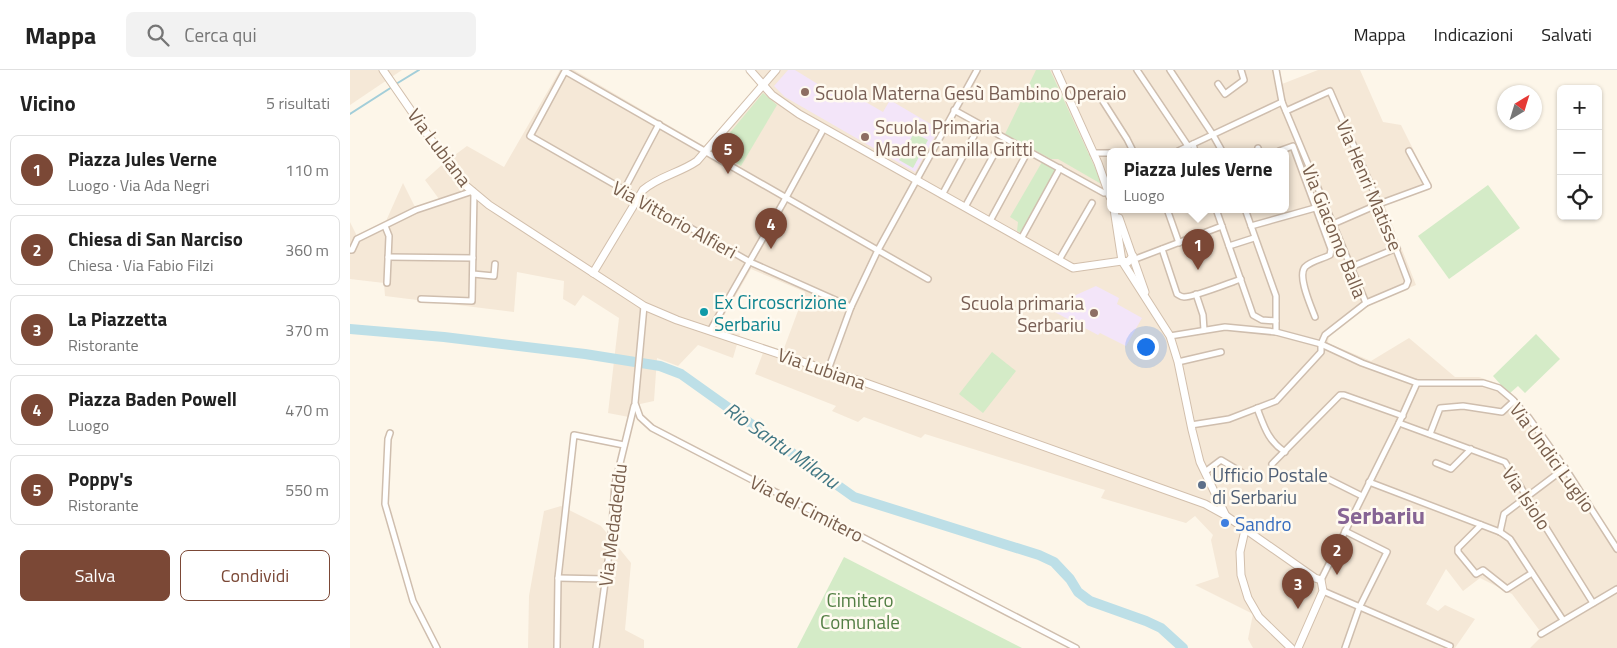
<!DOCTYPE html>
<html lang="it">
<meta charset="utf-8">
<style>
body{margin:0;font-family:"Titillium Web",sans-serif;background:#f2f2f2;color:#222}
.controls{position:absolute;right:15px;top:15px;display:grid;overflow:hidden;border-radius:8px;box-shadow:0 1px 4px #0004}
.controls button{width:45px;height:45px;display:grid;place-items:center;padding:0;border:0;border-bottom:1px solid #e0e0e0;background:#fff;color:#222;font:25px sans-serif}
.compass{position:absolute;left:1147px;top:15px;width:45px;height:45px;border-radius:50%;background:#fff;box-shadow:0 1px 4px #0004;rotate:38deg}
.you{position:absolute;left:795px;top:276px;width:18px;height:18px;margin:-12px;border:4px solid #fff;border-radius:50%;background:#1a73e8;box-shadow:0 0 0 8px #1a73e833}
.badge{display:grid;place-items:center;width:32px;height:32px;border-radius:50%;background:#7b4836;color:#fff;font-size:16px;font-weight:700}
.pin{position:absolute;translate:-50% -41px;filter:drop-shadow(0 1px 2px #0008)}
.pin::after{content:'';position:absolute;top:26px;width:18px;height:15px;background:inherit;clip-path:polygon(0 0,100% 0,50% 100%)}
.popup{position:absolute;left:757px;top:78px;width:182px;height:65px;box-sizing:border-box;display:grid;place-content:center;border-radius:8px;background:#fff;filter:drop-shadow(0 1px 4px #0005);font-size:16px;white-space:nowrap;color:#767676}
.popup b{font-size:19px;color:#222}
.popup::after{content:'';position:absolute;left:50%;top:100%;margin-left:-10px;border:10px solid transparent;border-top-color:#fff}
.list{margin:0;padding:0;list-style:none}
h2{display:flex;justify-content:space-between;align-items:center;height:65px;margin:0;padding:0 20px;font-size:21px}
h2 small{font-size:16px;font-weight:400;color:#767676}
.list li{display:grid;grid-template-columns:32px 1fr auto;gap:15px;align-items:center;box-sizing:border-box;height:70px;margin:0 10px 10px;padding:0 10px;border:1px solid #e0e0e0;border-radius:8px}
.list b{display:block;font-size:19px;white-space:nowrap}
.list p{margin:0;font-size:16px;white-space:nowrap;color:#767676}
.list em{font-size:16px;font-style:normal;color:#767676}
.actions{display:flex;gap:10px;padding:15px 20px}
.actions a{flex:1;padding:11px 0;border:1px solid #7b4836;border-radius:8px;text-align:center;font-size:18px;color:#7b4836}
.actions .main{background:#7b4836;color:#fff}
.icon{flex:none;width:28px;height:28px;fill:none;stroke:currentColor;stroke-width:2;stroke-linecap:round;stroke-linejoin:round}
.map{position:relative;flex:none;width:1267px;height:578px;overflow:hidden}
header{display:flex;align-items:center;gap:30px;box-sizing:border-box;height:70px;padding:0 25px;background:#fff;border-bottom:1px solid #e0e0e0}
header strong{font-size:24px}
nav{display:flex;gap:28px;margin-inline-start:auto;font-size:18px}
.search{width:350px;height:45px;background:#f2f2f2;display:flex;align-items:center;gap:12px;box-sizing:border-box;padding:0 18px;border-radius:8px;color:#767676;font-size:19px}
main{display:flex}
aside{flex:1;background:#fff}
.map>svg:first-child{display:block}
.residential{fill:#f5e8d7;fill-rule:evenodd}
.education{fill:#f3e5f9}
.green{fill:#d4ebc7}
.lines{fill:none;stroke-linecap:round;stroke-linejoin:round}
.stream{stroke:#a3ced9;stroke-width:2}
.river{stroke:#bddfe7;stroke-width:10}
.street-casing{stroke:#cfbeae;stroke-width:8}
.secondary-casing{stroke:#d2bfac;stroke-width:9}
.street{stroke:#fff;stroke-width:5}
.secondary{stroke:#fff;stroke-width:7}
.education-dot{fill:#8d6e63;stroke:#fffaf0;stroke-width:2}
.culture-dot{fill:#0f9aa8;stroke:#fffaf0;stroke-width:2}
.service-dot{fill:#5c6f8a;stroke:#fffaf0;stroke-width:2}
.shop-dot{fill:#3f7fe0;stroke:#fffaf0;stroke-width:2}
.labels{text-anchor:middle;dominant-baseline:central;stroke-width:5;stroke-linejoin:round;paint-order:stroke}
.education-label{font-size:19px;fill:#785e54;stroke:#fffaf0;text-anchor:start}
.street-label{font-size:19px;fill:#785e4c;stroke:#fffaf0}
.culture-label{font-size:19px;fill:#0d838f;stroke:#fffaf0;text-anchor:start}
.service-label{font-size:19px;fill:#4e5e75;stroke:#fffaf0;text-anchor:start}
.shop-label{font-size:19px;fill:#366cbe;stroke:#fffaf0;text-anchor:start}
.park-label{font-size:19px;fill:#527e43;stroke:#fffaf0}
.water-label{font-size:20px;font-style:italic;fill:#427784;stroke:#fffaf0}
.district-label{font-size:24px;font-weight:bold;fill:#866494;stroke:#fffaf0}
</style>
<header>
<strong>Mappa</strong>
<div class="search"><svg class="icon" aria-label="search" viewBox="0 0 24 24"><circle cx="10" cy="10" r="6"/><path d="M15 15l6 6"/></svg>Cerca qui</div>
<nav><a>Mappa</a><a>Indicazioni</a><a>Salvati</a></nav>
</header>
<main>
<aside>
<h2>Vicino<small>5 risultati</small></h2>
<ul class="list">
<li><span class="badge">1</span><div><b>Piazza Jules Verne</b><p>Luogo · Via Ada Negri</p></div><em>110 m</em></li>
<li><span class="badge">2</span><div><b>Chiesa di San Narciso</b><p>Chiesa · Via Fabio Filzi</p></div><em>360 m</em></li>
<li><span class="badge">3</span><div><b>La Piazzetta</b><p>Ristorante</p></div><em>370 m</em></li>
<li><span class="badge">4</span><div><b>Piazza Baden Powell</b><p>Luogo</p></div><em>470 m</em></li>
<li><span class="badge">5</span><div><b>Poppy's</b><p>Ristorante</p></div><em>550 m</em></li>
</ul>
<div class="actions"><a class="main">Salva</a><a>Condividi</a></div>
</aside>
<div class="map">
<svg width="1267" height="578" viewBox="0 0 1267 578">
<rect width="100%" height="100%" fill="#fdf6e9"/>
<g class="residential">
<path d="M0 0H52L0 35Z"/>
<path d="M210 0H224L354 76 409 15 396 0H930L932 14 968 0H1010L1033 52 1051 55 1082 117 1034 134 1066 215 1017 235 979 265 978 273 1021 291 1059 268 1105 307H1129L1146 313 1170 333 1184 349 1239 429 1267 475V578H1180L1193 565 1162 524 1130 508 1113 521 1096 499 1076 534 1088 541 1095 535 1125 549 1105 578H903L898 569 903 544 845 515 869 507 861 470 863 465 845 446 836 453 751 428 755 420 575 364 571 368 514 347 508 352 482 341 486 336 405 304 416 275 433 281 455 222 401 199 368 256 390 264 383 288 348 275 328 296 307 288 304 331 290 334 284 348 258 343 269 248 233 225 225 236 213 229 214 211 167 202 164 242 35 226 34 213 0 209V152L7 166 36 151 53 113 65 137 89 129 75 110 94 93 117 76 154 97ZM760 81H936V139H760Z"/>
<path d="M211 436 251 456 281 493 275 560 294 570V578H178L179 526 194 441Z"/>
</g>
<g class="education">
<path d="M438 0H445L492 29 497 21 533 42 540 30 589 59 565 102 435 27 424 16Z"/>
<path d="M746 216 769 228 767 234 792 248 776 276 750 263 748 265 697 238Z"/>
</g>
<g class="green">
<path d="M686 0H700L753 115 708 89H701L655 64Z"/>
<path d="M413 23 427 35 391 96 368 82V77Z"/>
<path d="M564 63 578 70 563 98 549 90Z"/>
<path d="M692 92 706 100 671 163 667 161 668 152 660 147Z"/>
<path d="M1138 115 1170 158 1099 209 1068 166Z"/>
<path d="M1186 264 1210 289 1175 323 1168 316 1159 324 1143 306Z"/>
<path d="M642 282 666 301 633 343 609 324Z"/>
<path d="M494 487 672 578H447Z"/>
</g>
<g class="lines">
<g class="stream">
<path d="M46 14 69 0"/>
<path d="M0 44 42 17"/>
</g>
<path class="river" d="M0 259 94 267 235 284 310 296 331 304 504 427 689 485 704 492 720 509 728 522 740 531 796 551 811 558 833 578"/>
<g class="street-casing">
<g id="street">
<path d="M787 0 838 76"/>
<path d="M820 0 863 65 872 81"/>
<path d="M926 0 932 32 1016 233"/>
<path d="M868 14 875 24 894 10 891 0"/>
<path d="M747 22 777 69 783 81"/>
<path d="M604 40 754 123 758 122"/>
<path d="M843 74 845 81"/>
<path d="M908 78 909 81"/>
<path d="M828 81 932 32"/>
<path d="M929 81 943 76 981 179 980 185C972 189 961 191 955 197 947 206 961 236 965 247"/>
<path d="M743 83H760"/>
<path d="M274 120 309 54"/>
<path d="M592 125 624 66"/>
<path d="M615 137 647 79"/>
<path d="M817 139 829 173"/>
<path d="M866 139 903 245 912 250 926 251"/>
<path d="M895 139 926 226V262"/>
<path d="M640 151 678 81"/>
<path d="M983 154 1029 134 1078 116 1059 81"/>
<path d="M35 156 39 166 37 213"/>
<path d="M901 156 965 138"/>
<path d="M671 169 710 98"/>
<path d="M879 176 904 168"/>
<path d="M812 179 827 224C830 226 831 227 834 227 845 227 879 213 891 209"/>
<path d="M0 180H2L7 169 66 140 123 121"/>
<path d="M38 187 123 188"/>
<path d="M788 188 872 156"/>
<path d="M709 190 742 133"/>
<path d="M1001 197 1047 178"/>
<path d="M123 204 144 206 145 194"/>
<path d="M846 224 853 245 854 260"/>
<path d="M71 229 122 231 124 123"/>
<path d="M294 236 285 333 290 347 302 358 726 578"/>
<path d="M501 237 400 192 180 66 215 1 578 209"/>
<path d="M360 261 433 133 474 58"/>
<path d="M820 266 875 257 926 262 971 274 1012 293 1067 313H1133L1149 318 1162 329 1179 348 1215 398 1267 479"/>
<path d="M828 292 871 282"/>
<path d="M478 300 501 237 528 180 627 0"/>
<path d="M907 338C914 356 918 371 935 382"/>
<path d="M1049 353 1155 392 1243 533"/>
<path d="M841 355 879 349 926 331 971 282V274L975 265 1016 233 1056 216 1058 211 1029 134 980 21 936 41"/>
<path d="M40 363 38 369 35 434 63 531 87 578"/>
<path d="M1080 364 1090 338 1113 336 1152 342 1164 331"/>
<path d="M1086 393 1101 399 1121 379"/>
<path d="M922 394 990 325H994L1053 346"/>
<path d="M855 402 871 390 891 402"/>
<path d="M968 404 1012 426"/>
<path d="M1019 412 1150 462 1160 469 1213 550"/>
<path d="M1131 455 1108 478V482L1126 504 1133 500 1157 519 1182 503"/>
<path d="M1150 462 1154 444 1215 398"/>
<path d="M208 508 255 509"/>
<path d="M971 510 1049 353 1067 313"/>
<path d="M973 521 1100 576"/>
<path d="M1191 564 1267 519"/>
<path d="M207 578 208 508 224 365 274 375"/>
<path d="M246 578 261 469 265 414 284 336"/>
<path d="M995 578 1009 538 1037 482 995 461"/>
</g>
</g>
<g class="secondary-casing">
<g id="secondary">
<path d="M33 0 109 110 139 135 294 236 327 250 516 313 855 434 875 445 965 508 971 510 973 521 948 578"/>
<path d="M400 0 422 25 449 44 723 198 772 191 778 192 783 186"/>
<path d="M706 0 748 93 760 127"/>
<path d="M764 139 772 191 820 266 828 292 842 360 850 392 875 444"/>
<path d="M769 148 795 222"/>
<path d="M243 203 293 120C309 106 330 103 347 91L426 0"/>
<path d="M895 460 890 482 891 505 898 528 909 547 941 578"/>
</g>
</g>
<use href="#street" class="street"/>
<use href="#secondary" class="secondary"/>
</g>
<g class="education-dot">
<circle cx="455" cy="22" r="5"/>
<circle cx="515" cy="67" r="5"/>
<circle cx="744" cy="243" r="5"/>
</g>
<circle class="culture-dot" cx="354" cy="242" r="5"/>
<circle class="service-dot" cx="852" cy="415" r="5"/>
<circle class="shop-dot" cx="875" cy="453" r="5"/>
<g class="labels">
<g class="education-label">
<text x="465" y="22">Scuola Materna Gesù Bambino Operaio</text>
<text x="525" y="56">Scuola Primaria<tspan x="525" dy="22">Madre Camilla Gritti</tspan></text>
<text x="734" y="232" text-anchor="end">Scuola primaria<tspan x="734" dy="22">Serbariu</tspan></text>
</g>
<g class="street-label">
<text transform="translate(90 77) rotate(53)">Via Lubiana</text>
<text transform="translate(1020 115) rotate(67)">Via Henri Matisse</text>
<text transform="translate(325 149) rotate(29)">Via Vittorio Alfieri</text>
<text transform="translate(985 161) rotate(68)">Via Giacomo Balla</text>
<text transform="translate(472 298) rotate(19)">Via Lubiana</text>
<text transform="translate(1203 387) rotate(54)">Via Undici Luglio</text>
<text transform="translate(1177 428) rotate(56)">Via Isiolo</text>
<text transform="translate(457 438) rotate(27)">Via del Cimitero</text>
<text transform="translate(262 455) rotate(-83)">Via Medadeddu</text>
</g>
<g class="culture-label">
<text x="364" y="231">Ex Circoscrizione<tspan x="364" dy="22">Serbariu</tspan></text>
</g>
<g class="service-label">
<text x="862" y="404">Ufficio Postale<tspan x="862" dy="22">di Serbariu</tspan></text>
</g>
<g class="shop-label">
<text x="885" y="453">Sandro</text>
</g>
<g class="park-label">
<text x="510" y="529">Cimitero<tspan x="510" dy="22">Comunale</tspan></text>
</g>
<g class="water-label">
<text transform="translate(432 375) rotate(35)">Rio Santu Milanu</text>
</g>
<g class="district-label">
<text x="1031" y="445">Serbariu</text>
</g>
</g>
</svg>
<div class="controls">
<button>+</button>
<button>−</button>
<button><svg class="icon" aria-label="locate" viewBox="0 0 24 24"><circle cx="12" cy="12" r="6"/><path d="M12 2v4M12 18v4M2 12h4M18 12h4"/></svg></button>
</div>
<svg class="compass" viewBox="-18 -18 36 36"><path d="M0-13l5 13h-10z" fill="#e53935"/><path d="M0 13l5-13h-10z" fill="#767676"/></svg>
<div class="you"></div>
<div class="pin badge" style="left:848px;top:200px">1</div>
<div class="popup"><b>Piazza Jules Verne</b>Luogo</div>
<div class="pin badge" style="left:987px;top:505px">2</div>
<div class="pin badge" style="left:948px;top:539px">3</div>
<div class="pin badge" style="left:421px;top:179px">4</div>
<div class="pin badge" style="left:378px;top:104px">5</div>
</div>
</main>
